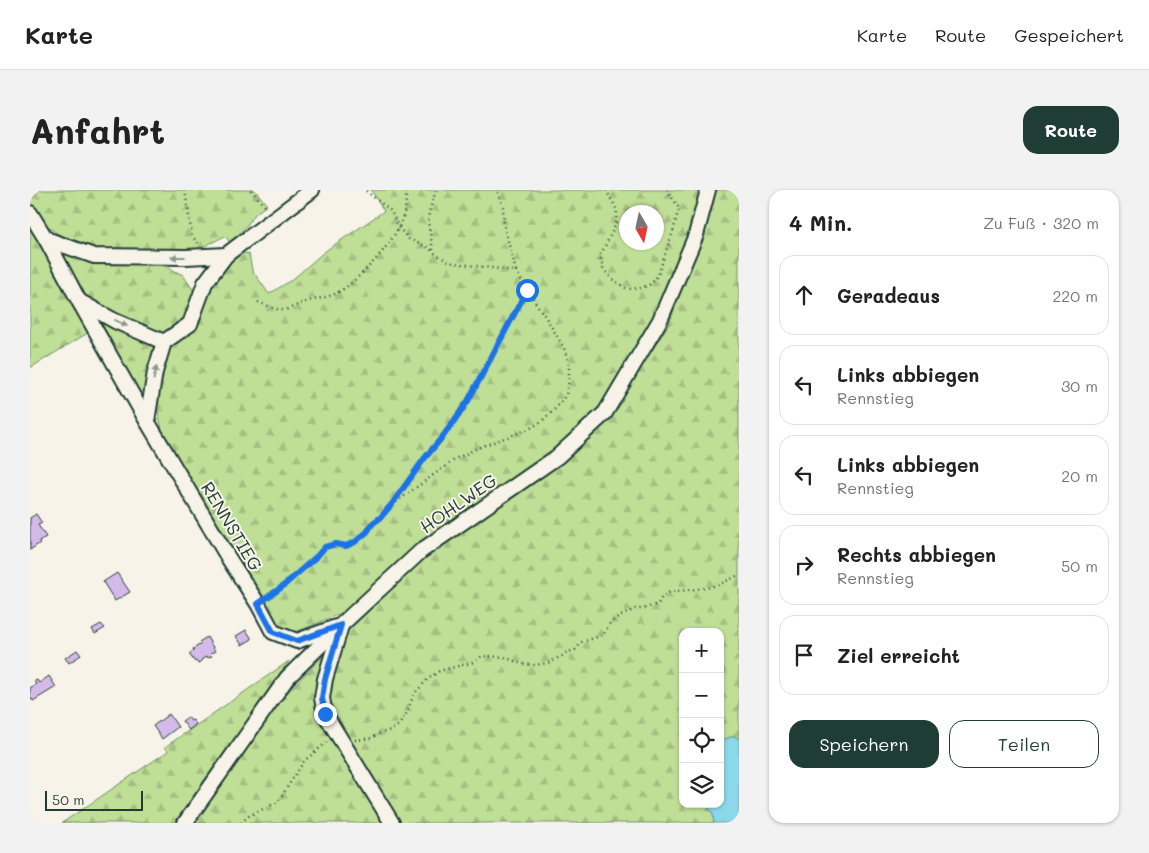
<!DOCTYPE html>
<html lang="de">
<meta charset="utf-8">
<style>
body{margin:0;font-family:Mali,sans-serif;background:#f2f2f2;color:#222}
.controls{position:absolute;right:15px;bottom:15px;display:grid;overflow:hidden;border-radius:10px;box-shadow:0 1px 4px #0004}
.controls button{width:45px;height:45px;display:grid;place-items:center;padding:0;border:0;border-bottom:1px solid #e0e0e0;background:#fff;color:#222;font:25px sans-serif}
.compass{position:absolute;left:589px;top:15px;width:45px;height:45px;border-radius:50%;background:#fff;box-shadow:0 1px 4px #0004;rotate:171deg}
.scale{position:absolute;left:15px;bottom:12px;width:98px;box-sizing:border-box;padding-left:5px;border:2px solid #1f3d34;border-top:0;font-size:14px;line-height:18px;white-space:nowrap;color:#1f3d34;-webkit-text-stroke:4px #f7f3e8;paint-order:stroke}
.stop{position:absolute;width:15px;height:15px;margin:-11px;border:4px solid #1a73e8;border-radius:50%;background:#fff}
.stop.end{background:#1a73e8;border-color:#fff;box-shadow:0 1px 5px #0008}
.list{margin:0;padding:0;list-style:none}
h2{display:flex;justify-content:space-between;align-items:center;height:65px;margin:0;padding:0 20px;font-size:21px}
h2 small{font-size:16px;font-weight:400;color:#767676}
.list li{display:grid;grid-template-columns:32px 1fr auto;gap:15px;align-items:center;box-sizing:border-box;height:80px;margin:0 10px 10px;padding:0 10px;border:1px solid #e0e0e0;border-radius:15px}
.list b{display:block;font-size:19px;white-space:nowrap}
.list p{margin:0;font-size:16px;white-space:nowrap;color:#767676}
.list em{font-size:16px;font-style:normal;color:#767676}
.actions{display:flex;gap:10px;padding:15px 20px}
.actions a{flex:1;padding:11px 0;border:1px solid #1f3d34;border-radius:15px;text-align:center;font-size:18px;color:#1f3d34}
.actions .main{background:#1f3d34;color:#fff}
.icon{flex:none;width:28px;height:28px;fill:none;stroke:currentColor;stroke-width:2;stroke-linecap:round;stroke-linejoin:round}
.map{position:relative;flex:none;width:709px;height:633px;overflow:hidden;border-radius:15px}
header{display:flex;align-items:center;gap:30px;box-sizing:border-box;height:70px;padding:0 25px;background:#fff;border-bottom:1px solid #e0e0e0}
header strong{font-size:24px}
nav{display:flex;gap:28px;margin-inline-start:auto;font-size:18px}
.intro{display:flex;align-items:center;justify-content:space-between;box-sizing:border-box;height:120px;padding:0 30px}
h1{margin:0;font-size:35px}
.button{padding:12px 22px;border-radius:15px;background:#1f3d34;color:#fff;font-size:18px;font-weight:700}
main{display:flex;gap:30px;padding:0 30px}
aside{flex:1;background:#fff;border-radius:15px;box-shadow:0 1px 4px #0004}
.map>svg:first-child{display:block}
.forest{fill:url(#forest-firs);stroke:#6f8e65;fill-rule:evenodd}
.water{fill:#8bd8eb;stroke:#609aa2}
.building{fill:#d4bae8;stroke:#1f3d34}
.lines{fill:none;stroke-linecap:round;stroke-linejoin:round}
.street-casing{stroke:#1f3d34;stroke-width:18}
.path{stroke:#1f3d34;stroke-width:2.5;stroke-dasharray:1 4;stroke-linecap:butt}
.street{stroke:#f7f3e8;stroke-width:14}
.oneway{fill:#8b988e}
.route{stroke:#1a73e8;stroke-width:6}
.labels{text-anchor:middle;dominant-baseline:central;stroke-width:4;stroke-linejoin:round;paint-order:stroke}
.street-label{font-size:18px;fill:#1f3d34;stroke:#f7f3e8}
</style>
<header>
<strong>Karte</strong>
<nav><a>Karte</a><a>Route</a><a>Gespeichert</a></nav>
</header>
<div class="intro"><h1>Anfahrt</h1><a class="button">Route</a></div>
<main>
<div class="map">
<svg width="709" height="633" viewBox="0 0 709 633">
<defs>
<pattern id="forest-firs" width="22" height="20" patternUnits="userSpaceOnUse" patternTransform="scale(1.25)"><rect width="22" height="20" fill="#bfde96"/><path d="M5 1l3.5 6h-7zM16 11l3.5 6h-7z" fill="#a4bf82"/></pattern>
</defs>
<rect width="100%" height="100%" fill="#f7f3e8"/>
<filter id="ink" filterUnits="userSpaceOnUse"><feTurbulence type="fractalNoise" baseFrequency=".02" numOctaves="2"/><feDisplacementMap in="SourceGraphic" scale="10" xChannelSelector="R" yChannelSelector="G"/><feConvolveMatrix kernelMatrix="1 2 1 2 8 2 1 2 1" color-interpolation-filters="sRGB"/></filter>
<g filter="url(#ink)">
<g class="forest">
<path d="M0 0H225L237 15 226 23 202 55 195 46 167 60 65 59 39 52 16 35 0 13Z"/>
<path d="M341 0H672L654 63 604 167 570 221 522 262 399 347 316 421 264 443 246 435 132 240 127 218 129 183 135 163 159 143 172 120 188 83 208 62 219 64 222 80 239 104 263 89 294 62 354 21ZM596 22H626V52H596Z"/>
<path d="M686 0H707L709 4V549L704 546 690 551V442H653V614H676L683 624 684 633H365L299 521 298 486 312 447 396 366 519 281 573 235 639 134Z"/>
<path d="M0 38 61 141 0 178Z"/>
<path d="M34 63 64 70 92 73 130 74 153 85 166 104 162 119 151 135 141 142 124 144 61 112 47 98 30 68Z"/>
<path d="M70 127 123 157 116 201 110 203 66 130Z"/>
<path d="M298 461 288 510 356 633H162L245 515Z"/>
<path d="M259 471 144 633H32L138 561 135 557Z"/>
</g>
<path class="water" d="M704 546 709 549V633H684L683 624 676 614H690V551Z"/>
<g class="building">
<path d="M6 324 12 333 8 335 16 347 9 351 10 353 0 360V328Z"/>
<path d="M87 383 100 402 85 411 73 392Z"/>
<path d="M71 434 75 438 65 444 62 439Z"/>
<path d="M216 440 222 449 212 455 206 446Z"/>
<path d="M177 447 185 461 180 464 182 466 178 468 177 466 171 470 172 471 168 473 167 471 165 472 159 464 164 460 163 459 171 454 169 452Z"/>
<path d="M47 460 51 465 39 473 35 468Z"/>
<path d="M19 486 26 497 3 511 0 506V498L6 494 4 491 7 490 9 493Z"/>
<path d="M139 524 148 537 132 549 123 536Z"/>
<path d="M158 527 161 531 163 530 166 534 159 540 152 531Z"/>
</g>
<g class="lines">
<g class="street-casing">
<g id="street">
<path d="M0 23 16 49 49 111 117 231 199 369 228 414 243 442 267 451 306 437"/>
<path d="M16 49 64 66 156 67 196 65"/>
<path d="M49 111 85 131 134 152"/>
<path d="M117 231 125 182 134 152 160 134 175 93 196 65 282 0"/>
<path d="M311 436 295 489 292 508 295 524 362 633"/>
<path d="M155 633 257 488 311 435 391 361 527 267 575 223 630 130 666 45 678 0"/>
</g>
</g>
<g class="path">
<path d="M155 0 162 46 168 53"/>
<path d="M221 0 236 18"/>
<path d="M576 0 587 20 586 34 570 66 573 78 582 89 597 99 612 98 621 94 628 85 644 38 649 18 637 0"/>
<path d="M336 1 361 21 369 38 379 49 399 58 408 66 423 73 486 81 474 36 473 17 467 0"/>
<path d="M403 60 398 32 399 22 406 0"/>
<path d="M228 112C236 115 245 120 254 120 261 119 268 114 275 112 285 109 295 108 305 104 327 93 367 50 373 27 376 18 376 9 376 0"/>
<path d="M366 312 427 268 450 257 499 239 511 232 526 218 536 205 539 190V174L534 158 518 131 497 100"/>
<path d="M239 407 268 383 287 366 295 357 306 354 316 356 325 352 337 342 343 333 350 328 362 314 394 269 414 245 438 211 497 100 486 81"/>
<path d="M325 550 342 548 348 544 361 540 369 535 376 524 384 504 397 490 409 481 444 472 452 466 474 467 492 474 505 475 518 473 532 466 535 463 545 460 552 452 573 445 580 433 587 428 605 419H613L628 414 632 407 640 402 676 398 688 395 709 385"/>
<path d="M211 633 220 625 248 612 274 571 297 552"/>
</g>
<use href="#street" class="street"/>
</g>
<defs><path id="oneway-solid" d="M-6-.8H1V-3.2L6.5 0L1 3.2V.8H-6Z" transform="scale(1.25)"/></defs>
<g class="oneway">
<use href="#oneway-solid" transform="translate(148 67) rotate(180)"/>
<use href="#oneway-solid" transform="translate(91 133) rotate(26)"/>
<use href="#oneway-solid" transform="translate(125 183) rotate(-78)"/>
</g>
</g>
<g class="lines" filter="url(#ink)">
<path class="route" d="M295 524 292 508 295 489 311 435 267 451 243 442 228 414 252 397 287 366 295 357 306 354 316 356 325 352 337 342 343 333 350 328 362 314 394 269 414 245 438 211 497 100"/>
</g>
<g class="labels">
<g class="street-label">
<text transform="translate(428 313) rotate(-35)">HOHLWEG</text>
<text transform="translate(202 336) rotate(59)">RENNSTIEG</text>
</g>
</g>
</svg>
<div class="controls">
<button>+</button>
<button>−</button>
<button><svg class="icon" aria-label="locate" viewBox="0 0 24 24"><circle cx="12" cy="12" r="6"/><path d="M12 2v4M12 18v4M2 12h4M18 12h4"/></svg></button>
<button><svg class="icon" aria-label="layers" viewBox="0 0 24 24"><path d="M12 4l9 5-9 5-9-5zM3 14l9 5 9-5"/></svg></button>
</div>
<svg class="compass" viewBox="-18 -18 36 36"><path d="M0-13l5 13h-10z" fill="#e53935"/><path d="M0 13l5-13h-10z" fill="#767676"/></svg>
<div class="scale">50 m</div>
<div class="stop" style="left:497px;top:100px"></div>
<div class="stop end" style="left:295px;top:524px"></div>
</div>
<aside>
<h2>4 Min.<small>Zu Fuß · 320 m</small></h2>
<ul class="list">
<li><svg class="icon" aria-label="ahead" viewBox="0 0 24 24"><path d="M12 20V5M6 11l6-6 6 6"/></svg><div><b>Geradeaus</b></div><em>220 m</em></li>
<li><svg class="icon" aria-label="left" viewBox="0 0 24 24"><path d="M17 20v-9H6M10 6l-5 5 5 5"/></svg><div><b>Links abbiegen</b><p>Rennstieg</p></div><em>30 m</em></li>
<li><svg class="icon" aria-label="left" viewBox="0 0 24 24"><path d="M17 20v-9H6M10 6l-5 5 5 5"/></svg><div><b>Links abbiegen</b><p>Rennstieg</p></div><em>20 m</em></li>
<li><svg class="icon" aria-label="right" viewBox="0 0 24 24"><path d="M7 20v-9h11M14 6l5 5-5 5"/></svg><div><b>Rechts abbiegen</b><p>Rennstieg</p></div><em>50 m</em></li>
<li><svg class="icon" aria-label="arrive" viewBox="0 0 24 24"><path d="M6 21V4h12l-3 4 3 4H6"/></svg><div><b>Ziel erreicht</b></div></li>
</ul>
<div class="actions"><a class="main">Speichern</a><a>Teilen</a></div>
</aside>
</main>
